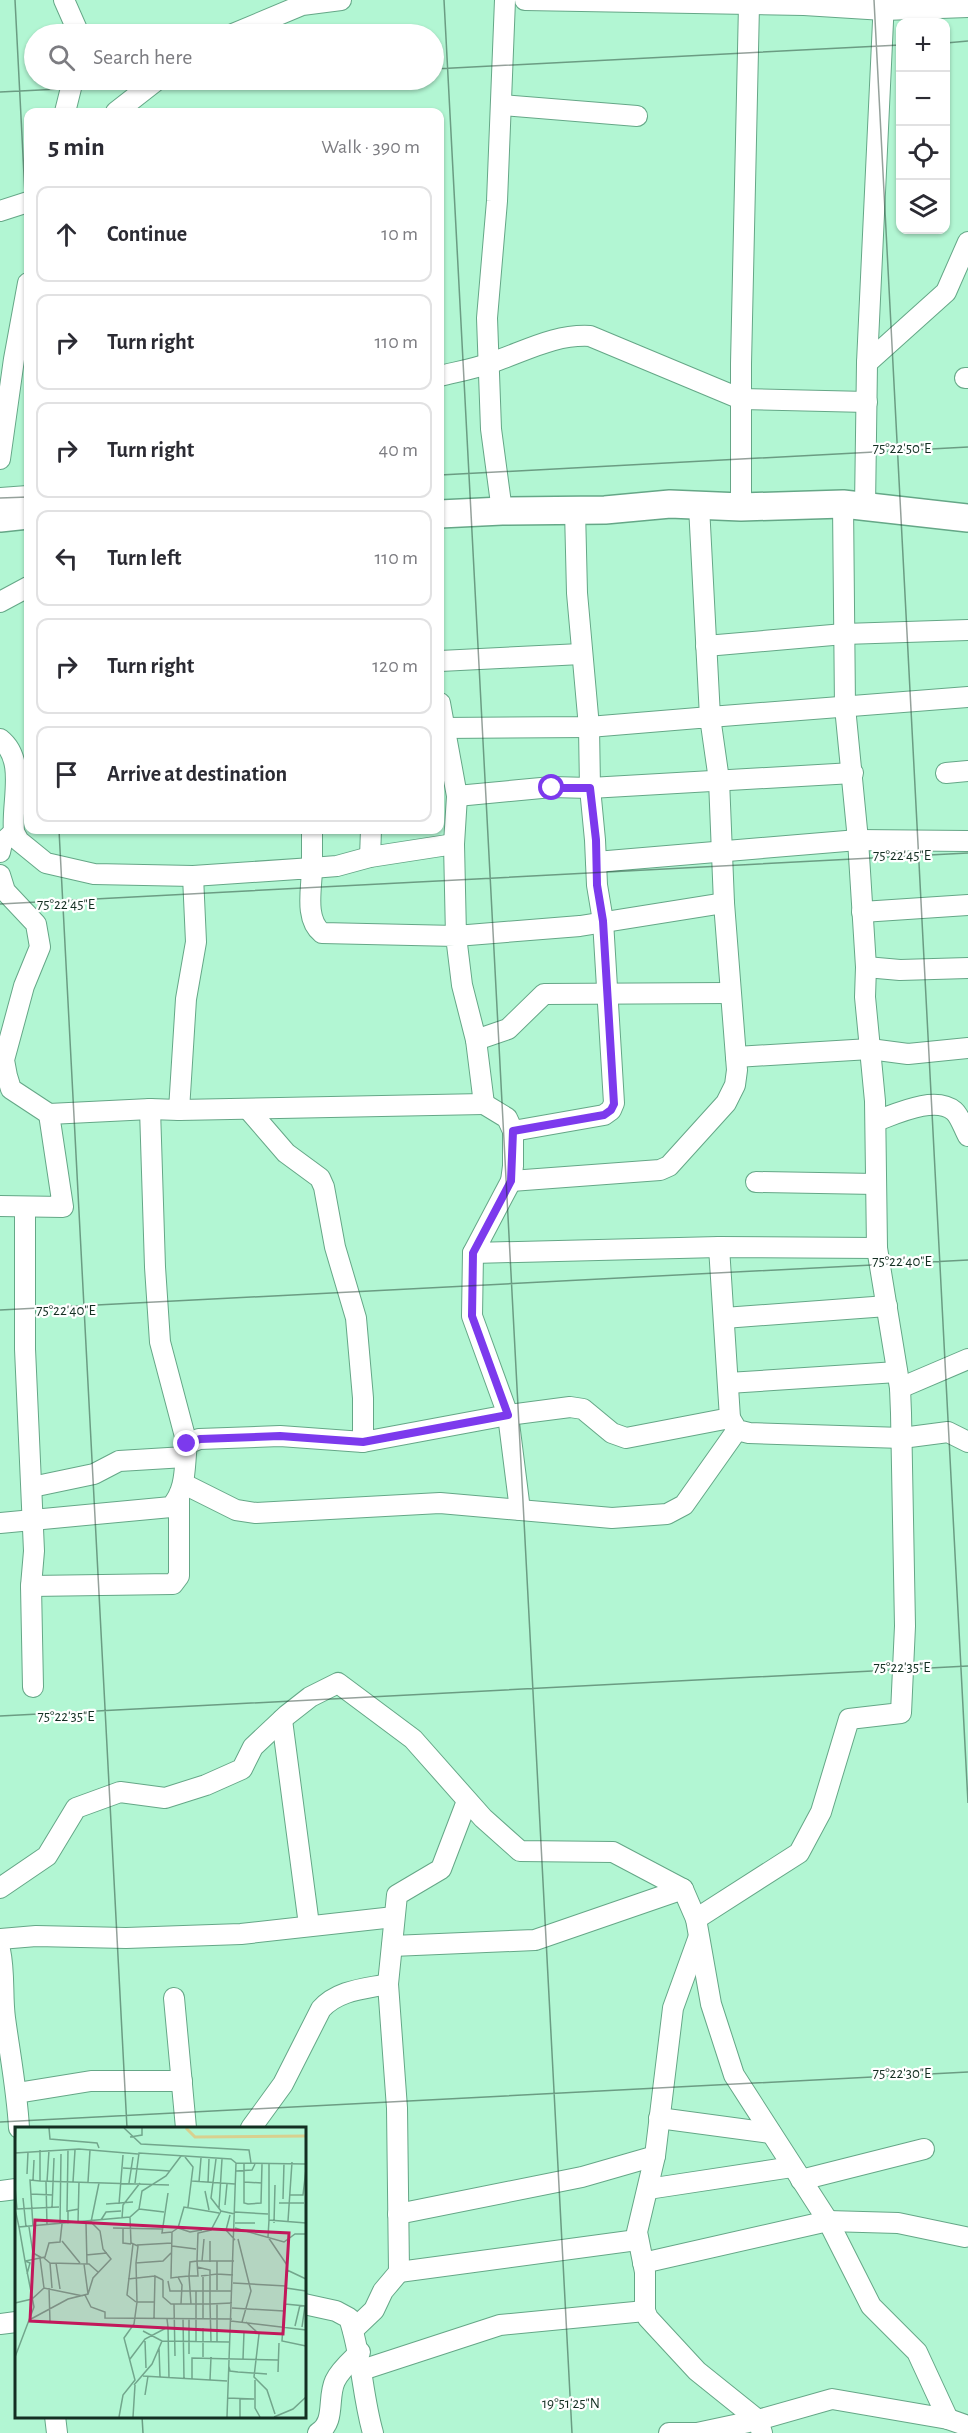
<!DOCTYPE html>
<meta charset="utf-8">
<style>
body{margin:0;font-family:"Alegreya Sans",sans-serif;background:#f2f2f3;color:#2b2b33}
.controls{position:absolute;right:18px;top:18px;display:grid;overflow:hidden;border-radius:12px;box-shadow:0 2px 4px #0004}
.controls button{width:54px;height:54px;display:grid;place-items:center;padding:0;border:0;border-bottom:2px solid #e1e1e2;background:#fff;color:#2b2b33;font:30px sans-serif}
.stop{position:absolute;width:18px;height:18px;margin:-14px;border:4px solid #7c3aed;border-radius:50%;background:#fff}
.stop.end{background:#7c3aed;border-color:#fff;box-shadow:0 2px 6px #0008}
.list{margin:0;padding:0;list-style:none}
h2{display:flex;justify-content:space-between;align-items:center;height:78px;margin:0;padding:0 24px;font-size:26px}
h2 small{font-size:20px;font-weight:400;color:#7c7c81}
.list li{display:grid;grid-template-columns:39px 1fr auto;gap:18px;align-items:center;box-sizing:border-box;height:96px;margin:0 12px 12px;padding:0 12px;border:2px solid #e1e1e2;border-radius:12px}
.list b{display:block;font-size:22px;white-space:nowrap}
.list em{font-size:20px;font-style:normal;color:#7c7c81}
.icon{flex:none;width:33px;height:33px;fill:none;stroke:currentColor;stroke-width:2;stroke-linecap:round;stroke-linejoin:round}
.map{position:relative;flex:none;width:968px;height:2433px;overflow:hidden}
.search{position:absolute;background:#fff;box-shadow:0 2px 4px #0004;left:24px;top:24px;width:420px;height:66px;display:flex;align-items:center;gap:15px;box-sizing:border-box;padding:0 21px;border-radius:33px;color:#7c7c81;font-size:22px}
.panel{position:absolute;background:#fff;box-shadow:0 2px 4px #0004;left:24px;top:108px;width:420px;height:726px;border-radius:12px}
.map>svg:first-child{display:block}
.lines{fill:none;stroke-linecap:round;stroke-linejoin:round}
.street-casing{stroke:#65a787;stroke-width:22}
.secondary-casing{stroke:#65a787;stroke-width:30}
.street{stroke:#fff;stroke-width:20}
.secondary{stroke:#fff;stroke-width:27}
.route{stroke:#7c3aed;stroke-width:8}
.ticks{fill:none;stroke:#132f22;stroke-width:1.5;stroke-opacity:0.45}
.inset-river{fill:none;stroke:#d8d08f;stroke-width:3}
.inset-road{fill:none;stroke:#72a68c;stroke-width:1.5}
.view{fill:#c2185b;fill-opacity:0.15;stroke:#c2185b;stroke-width:3}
.inset-edge{fill:none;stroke:#132f22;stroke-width:3}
.ticks-label{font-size:15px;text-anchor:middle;fill:#132f22;stroke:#fff;stroke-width:4.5;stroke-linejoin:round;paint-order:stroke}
</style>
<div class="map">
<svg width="968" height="2433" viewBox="0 0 968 2433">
<rect width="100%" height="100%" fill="#b2f6d3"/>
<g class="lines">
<g class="street-casing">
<g id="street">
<path d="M64 0 79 34"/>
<path d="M525 0 804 5 884 10 968 7"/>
<path d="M233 34 302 5 341 0"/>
<path d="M501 105 637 116"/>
<path d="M65 112 73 80"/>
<path d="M116 112 157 80"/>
<path d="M0 211 28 202"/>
<path d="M867 363 946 292 968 242"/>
<path d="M440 376C456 372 474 369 490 363 524 352 554 334 590 336L741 399 867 402"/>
<path d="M965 378H968"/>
<path d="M0 459 14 359 28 283"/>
<path d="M0 498 28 496"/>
<path d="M699 506 710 717 968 697"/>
<path d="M741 507V364L749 5"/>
<path d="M865 507 867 363 884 0"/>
<path d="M502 511 491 429 487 318 497 201 505 0"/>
<path d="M0 602 28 587"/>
<path d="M706 646 844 634 968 630"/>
<path d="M440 661 581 654"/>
<path d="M440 703 457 796 454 844"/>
<path d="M440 728 589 727 710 717 719 780 724 903 737 1070 735 1085 726 1103 669 1166 660 1170 511 1181"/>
<path d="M0 739C27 760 11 802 14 832L19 841 46 863 94 874 193 876 312 868C312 887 304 919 322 933L456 936 462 985 476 1040"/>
<path d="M946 773 968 771"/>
<path d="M457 796 552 787 590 788 853 773"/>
<path d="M312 830V868L337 866 370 857 454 844 456 936 580 926 724 903"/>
<path d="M0 852 2 843 14 832"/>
<path d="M370 857 371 830"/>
<path d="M596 862 858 840 968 841"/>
<path d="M0 875 5 891 36 924 40 947 24 986 4 1060 7 1076 11 1089 49 1114"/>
<path d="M862 912 968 905"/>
<path d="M866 967 900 970 968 968"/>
<path d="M736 1057 870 1049 908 1054 968 1048"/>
<path d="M484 1104 507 1118 513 1131V1166L511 1181 473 1253 719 1247 877 1248"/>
<path d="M150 1109 155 1267 160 1342 187 1444"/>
<path d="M179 1110 186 999 196 942 193 876"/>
<path d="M876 1121C896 1114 935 1095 954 1111 960 1116 964 1129 968 1136"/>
<path d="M513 1131 604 1115 611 1110 614 1103 603 921 597 885 595 840 590 788 589 727 577 593 575 510"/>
<path d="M756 1182 876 1184"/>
<path d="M0 1206 63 1207 49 1114 150 1109 179 1110 484 1104 476 1040 508 1029 544 994 730 993"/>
<path d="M25 1207V1349L34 1551 31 1586 33 1687"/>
<path d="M473 1253 472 1316 508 1415 520 1510"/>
<path d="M724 1318 887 1306"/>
<path d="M728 1383 897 1372"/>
<path d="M900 1388 968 1359"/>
<path d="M731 1420 737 1430 749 1433 902 1438 948 1432 968 1442"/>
<path d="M363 1442 508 1415 570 1407 583 1409 612 1433 626 1438 730 1418 719 1247"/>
<path d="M184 1484 236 1510 256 1513 440 1503 612 1518 667 1514 684 1505 737 1430"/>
<path d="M32 1487 94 1474 119 1461 185 1457"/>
<path d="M0 1523 171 1507C187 1489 184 1467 187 1444L199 1439 280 1436 363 1442V1398L356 1318 335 1247 324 1187 320 1178 286 1153 248 1109"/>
<path d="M31 1586 173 1584 179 1576V1498"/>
<path d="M282 1720 309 1925"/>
<path d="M0 1888 47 1856 76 1808 120 1792 165 1798 206 1785 242 1769 253 1747 287 1715 310 1697 338 1683 413 1739 483 1818 520 1851 613 1852 683 1889 696 1919 711 2004 734 2075 828 2221 871 2306 917 2352 948 2419"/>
<path d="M696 1919 799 1853 821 1812 849 1719 901 1713 905 1626 901 1413 900 1388 877 1248 875 1101 865 997 866 967 858 840 845 707 843 504"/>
<path d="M0 1939 36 1936 126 1938 241 1934 394 1917"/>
<path d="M698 1939 673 2008 655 2156 637 2232 645 2272V2311L648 2318 697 2371 758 2420 762 2433"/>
<path d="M392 1946 535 1940 683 1889"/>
<path d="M0 1950C5 1973 2 1995 5 2018 10 2055 17 2091 19 2128"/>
<path d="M174 1998 186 2128"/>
<path d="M17 2093 91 2081H182"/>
<path d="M659 2118 771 2133"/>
<path d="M251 2128 283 2084 321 2009C338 1990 364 1989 388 1984"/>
<path d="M801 2180 924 2149"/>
<path d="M648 2189 792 2167"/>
<path d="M0 2191 16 2189"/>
<path d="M398 2214 582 2177 655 2156"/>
<path d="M643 2263 828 2221 898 2223 965 2237"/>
<path d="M399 2272 637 2240"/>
<path d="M304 2304 336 2311 349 2318C362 2356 362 2395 373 2433"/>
<path d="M0 2324 16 2322"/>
<path d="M353 2330 374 2310 383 2291 399 2272 397 2108 388 1984 397 1895 441 1869 467 1801"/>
<path d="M362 2370 500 2325 645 2311"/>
<path d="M55 2416 57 2433"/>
<path d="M318 2433C336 2422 327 2398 335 2381 340 2370 352 2360 360 2352"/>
<path d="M669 2433H697L758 2420 832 2399 948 2419 968 2426"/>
</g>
</g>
<g class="secondary-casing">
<g id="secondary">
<path d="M440 514 502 511 605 510 670 504 741 507 843 504 968 518"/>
<path d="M0 518 28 515"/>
</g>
</g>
<use href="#street" class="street"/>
<use href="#secondary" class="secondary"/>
</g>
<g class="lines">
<path class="route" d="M187 1444 200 1439 280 1436 363 1442 508 1415 472 1316 473 1253 511 1181 513 1131 604 1115 611 1110 614 1104 603 921 597 885 596 840 590 788H552"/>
</g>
<path class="ticks" d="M15 0 28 253M444 0 572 2433M874 0 968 1803M946 43 968 41M434 69 900 45M0 92 241 80M440 475 968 447M0 498 28 497M59 830 127 2128M0 904 968 853M0 1310 968 1260M0 1716 968 1666M0 2122 968 2072M142 2416 143 2433"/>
<g transform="translate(15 2127)">
<rect width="291" height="291" fill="#b2f6d3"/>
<path class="inset-river" d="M171 1 180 10 291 9"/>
<path class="inset-road" d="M34 1 35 12 82 16 84 21M109 1 126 17 234 23 236 36M115 10 127 8V1M0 19 1 1M25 23V54L154 58M0 26 64 22 123 27M170 30 178 40 173 80M201 32 196 71 206 84 220 87M229 36V76L233 77 246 76 247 37M254 37V93L291 96M108 41 155 44M221 44 237 43 240 37M12 47 13 25M18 53 19 33M177 54 220 57M31 55 32 99M32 55 34 23M58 55 60 23M73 55 75 23M184 55 186 31M229 55 247 56M114 56 118 30M120 56 124 26 216 32 221 36M193 56 194 32M0 61 2 82 44 80M190 64 194 83M153 66 147 106 157 105 156 151 163 150 167 158 166 177M16 67 38 68M275 68H288L291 42M8 71 11 100M268 72 269 36M264 76H289M91 77 118 75M104 77 108 28M210 78 212 57M37 81 39 31M204 81 207 32M0 82 4 100M124 82 149 85M52 85 53 23M220 85 253 87M215 88 211 103 220 113M115 90 116 116 123 119 121 136 148 134 156 126M107 91 108 78 125 56M86 93 91 85 106 84M254 93 253 110 272 138 267 214 291 219M273 94 277 35M63 96 64 55M71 96 72 137M220 96H240M259 96 260 58M45 97 46 27M53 97V84L64 82M18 99 15 53 25 54M14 100 18 126 27 131M98 101 148 102M108 101V116L116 117M163 101 169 80 204 86M220 101 269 115 280 107H291M157 105 163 101 175 105 187 103M223 112 236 164 227 195M47 114 65 136M195 114V135M118 117 112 168 121 175M122 118 157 116M157 119 181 122M71 128 92 126M25 131 29 161M29 131 35 136 74 137 83 145M187 134 189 112M202 134V147L218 148M35 136 37 161M41 136 45 162M121 136 122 175H140M69 137 73 167M272 143 291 152M12 147 15 136 10 134 4 100 115 90 124 82 127 64 151 49 166 29M186 149 202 147V163M163 150 174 149 175 135 182 134 183 106 196 103 206 84M188 150V191M113 152 140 149M148 153V170L156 177H195V143L182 140M153 154 155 164H217M218 156 271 159M34 161 35 195M271 161 291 164M181 164V214M70 168 76 180 90 185V191L217 192M0 176 17 172 29 161 68 169M159 177 160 229M176 177 174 149H183L182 134H219M202 177V215M270 177 290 179 287 200M217 181 269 184M139 191 140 149 148 153M168 191 169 252M174 191V227M16 192 53 172 73 167 78 151 96 132 88 122 85 104 76 95 84 56M216 194 291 203M231 195 244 207 239 250 252 263 260 287M280 199 285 178M153 200 154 252M188 201V230M128 204 147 214 214 215M130 214 131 241M196 215 195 177 217 176M144 221 145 250M0 230 19 180 10 134 30 130 34 116 45 115 47 97M115 232 130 212 153 200 152 192M228 232 229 205M214 240 215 244 223 245 252 247M263 245 264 216M128 249 212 254M177 252V231L263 233M195 253 196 230M240 253V281L245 290M119 258 137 237 147 214M130 268 133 249M212 271 239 272M104 290 108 268 120 253 109 211 119 197 122 175M118 290 120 258M212 290 221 36 291 37M225 290V271M259 290 278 282 291 270"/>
<path class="view" d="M20 93 274 106 268 207 15 194Z"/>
<rect width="291" height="291" class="inset-edge"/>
</g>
<g class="ticks-label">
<text x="902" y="453">75°22'50"E</text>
<text x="902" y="860">75°22'45"E</text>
<text x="66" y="909">75°22'45"E</text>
<text x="902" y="1266">75°22'40"E</text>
<text x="66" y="1315">75°22'40"E</text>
<text x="902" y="1672">75°22'35"E</text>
<text x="66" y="1721">75°22'35"E</text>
<text x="902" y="2078">75°22'30"E</text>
<text x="571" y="2408">19°51'25"N</text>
</g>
</svg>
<div class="controls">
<button>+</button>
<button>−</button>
<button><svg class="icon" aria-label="locate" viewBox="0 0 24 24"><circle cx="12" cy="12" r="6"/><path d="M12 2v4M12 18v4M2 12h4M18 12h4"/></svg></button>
<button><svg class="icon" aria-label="layers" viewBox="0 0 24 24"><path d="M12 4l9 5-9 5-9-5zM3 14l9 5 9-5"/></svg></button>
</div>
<div class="stop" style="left:552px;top:788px"></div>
<div class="stop end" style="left:187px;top:1444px"></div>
<div class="search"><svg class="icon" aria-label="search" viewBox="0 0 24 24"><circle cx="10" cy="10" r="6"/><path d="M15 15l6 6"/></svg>Search here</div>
<section class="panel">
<h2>5 min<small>Walk · 390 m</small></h2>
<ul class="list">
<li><svg class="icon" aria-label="ahead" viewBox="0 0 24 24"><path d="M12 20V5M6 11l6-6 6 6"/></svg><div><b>Continue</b></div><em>10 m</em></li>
<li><svg class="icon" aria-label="right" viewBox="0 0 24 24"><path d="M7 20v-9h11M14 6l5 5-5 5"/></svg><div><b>Turn right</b></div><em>110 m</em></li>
<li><svg class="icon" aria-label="right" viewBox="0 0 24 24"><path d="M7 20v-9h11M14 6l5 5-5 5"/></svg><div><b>Turn right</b></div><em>40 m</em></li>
<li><svg class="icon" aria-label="left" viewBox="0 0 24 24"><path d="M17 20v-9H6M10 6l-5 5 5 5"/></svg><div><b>Turn left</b></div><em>110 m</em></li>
<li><svg class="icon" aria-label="right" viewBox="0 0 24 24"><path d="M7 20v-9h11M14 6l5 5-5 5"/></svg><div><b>Turn right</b></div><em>120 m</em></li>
<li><svg class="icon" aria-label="arrive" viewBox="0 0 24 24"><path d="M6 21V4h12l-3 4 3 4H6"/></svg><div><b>Arrive at destination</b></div></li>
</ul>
</section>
</div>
